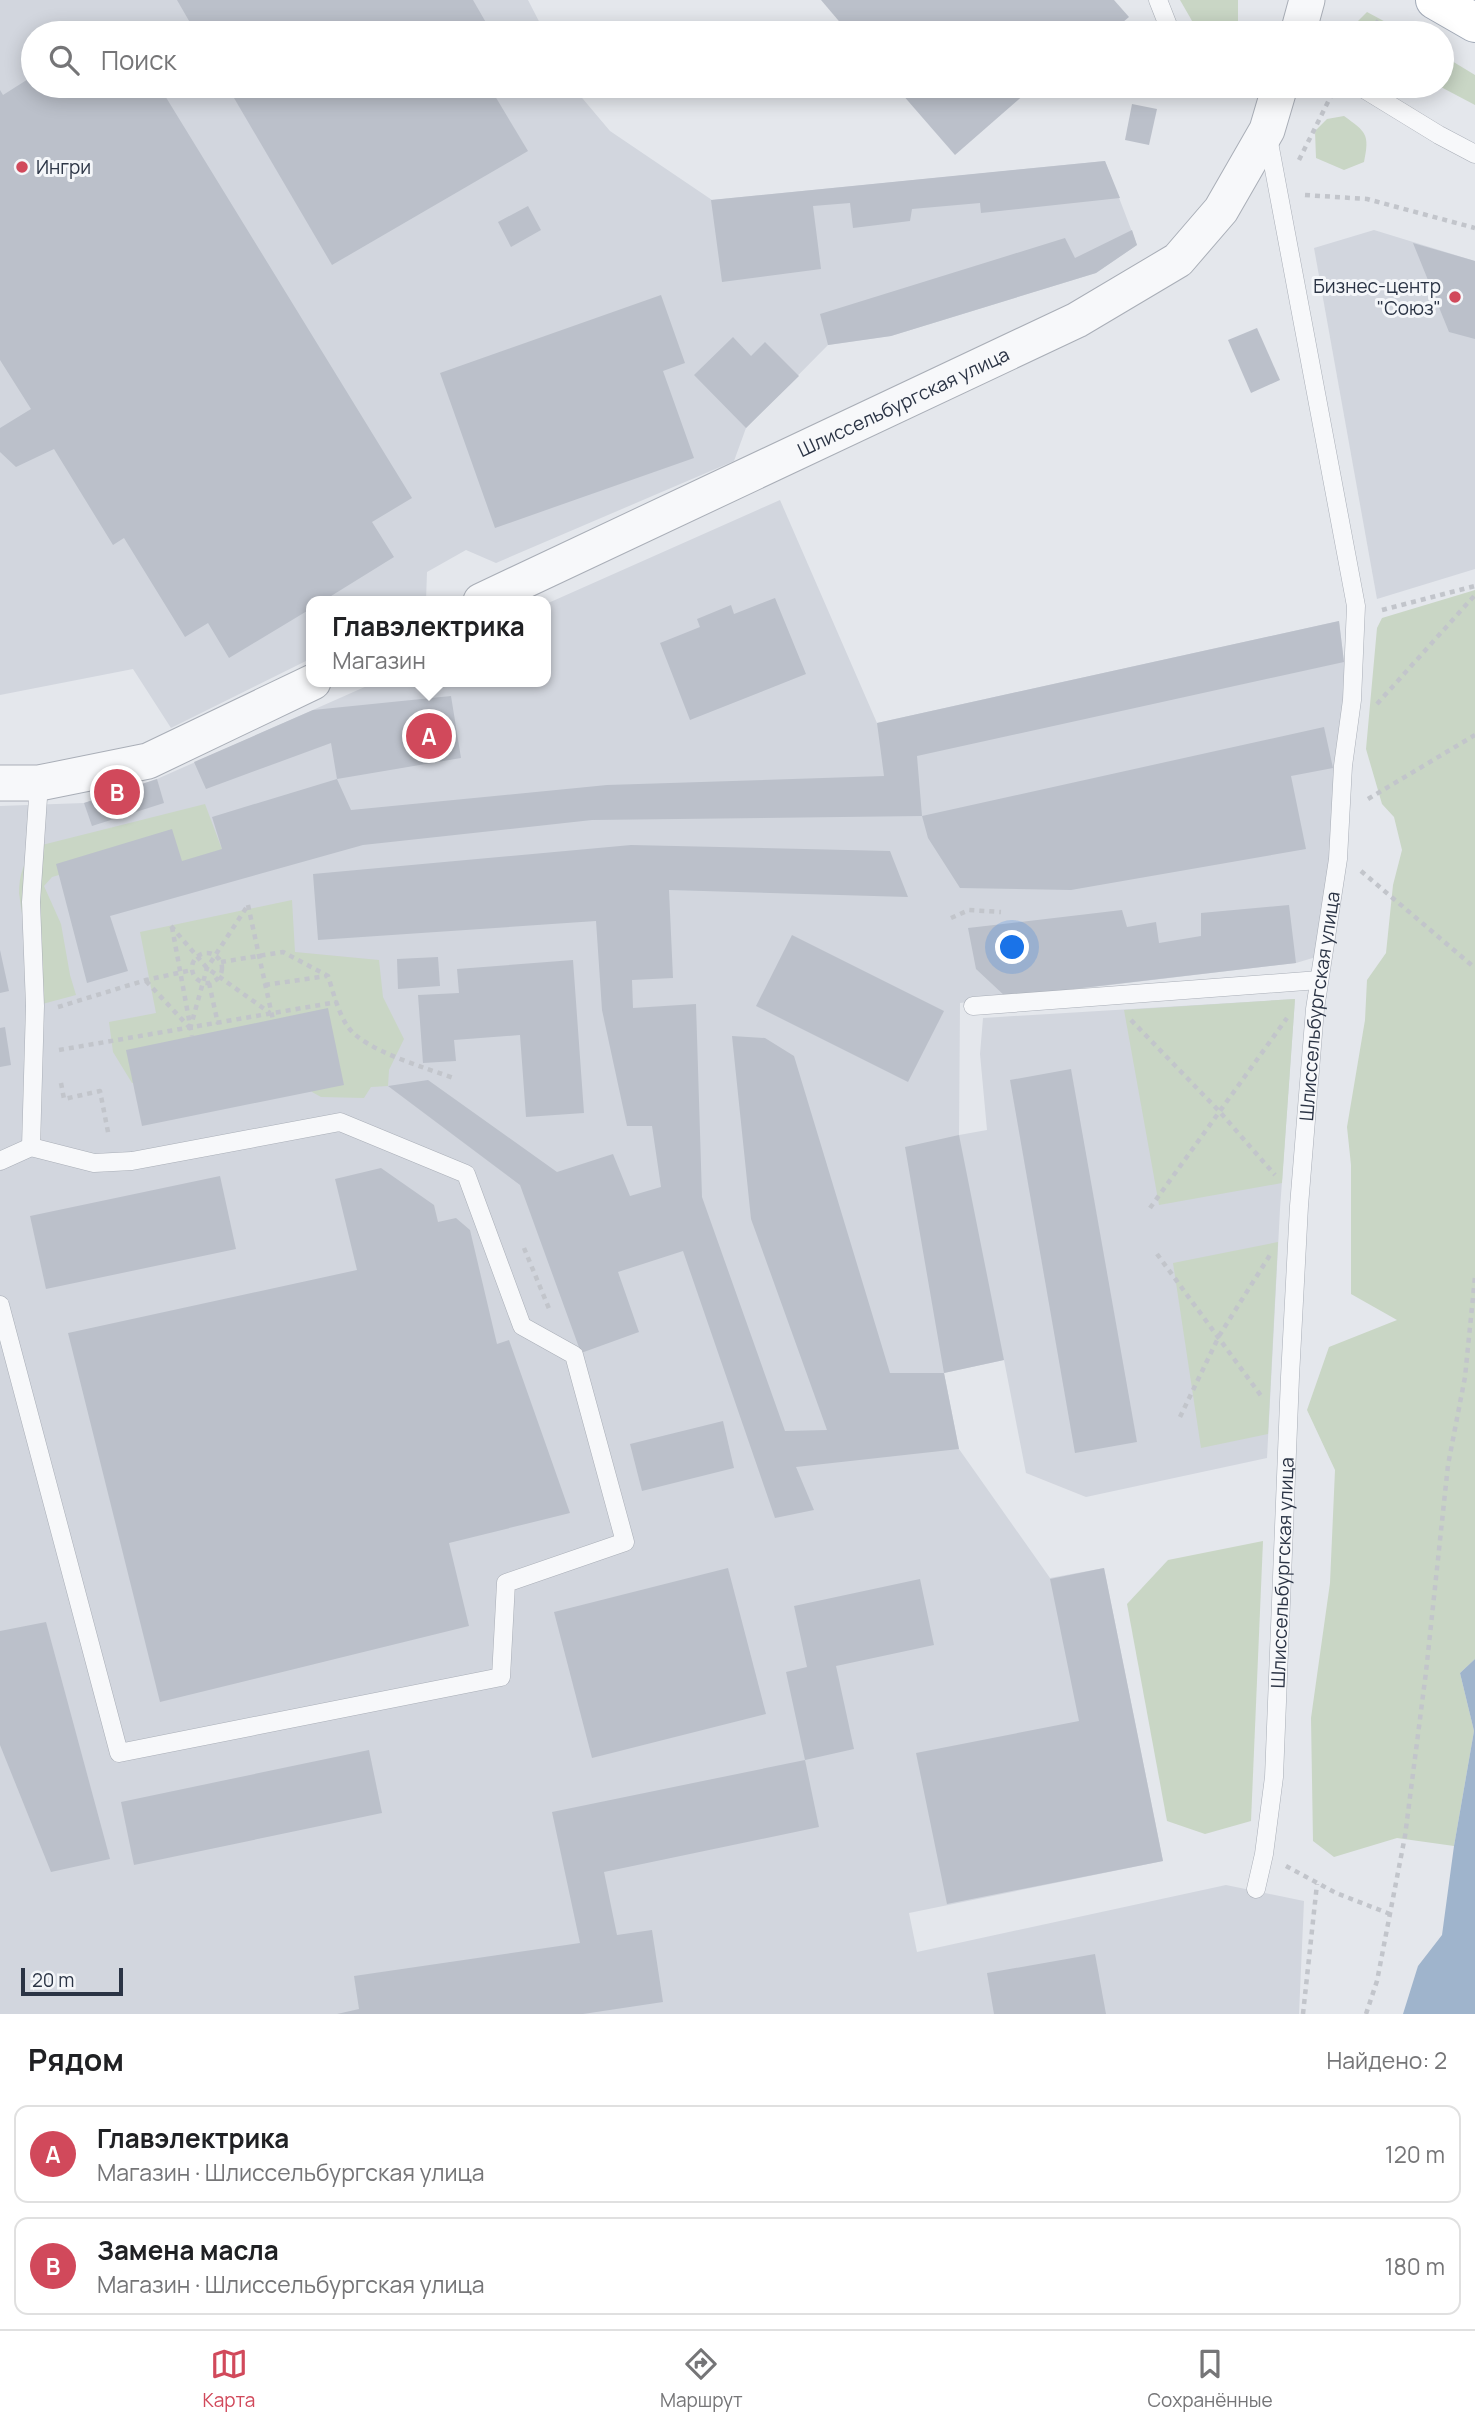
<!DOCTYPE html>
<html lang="ru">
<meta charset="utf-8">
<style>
body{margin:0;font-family:Manrope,sans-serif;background:#f6f6f6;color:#202124}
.scale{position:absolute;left:21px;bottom:18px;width:102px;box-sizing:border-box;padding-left:7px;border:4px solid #2b3445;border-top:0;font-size:19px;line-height:24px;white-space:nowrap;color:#2b3445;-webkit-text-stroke:5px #f4f6f9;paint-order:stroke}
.you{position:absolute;left:1013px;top:948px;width:24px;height:24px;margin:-18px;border:5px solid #fff;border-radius:50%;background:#1a73e8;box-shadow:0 0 0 10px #1a73e833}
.badge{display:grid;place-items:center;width:46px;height:46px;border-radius:50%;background:#d1495b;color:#fff;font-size:23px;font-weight:700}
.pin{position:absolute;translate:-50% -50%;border:4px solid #fff;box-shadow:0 2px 7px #0006}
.popup{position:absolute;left:306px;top:596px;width:245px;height:91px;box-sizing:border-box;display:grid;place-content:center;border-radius:14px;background:#fff;filter:drop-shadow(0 2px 5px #0005);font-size:23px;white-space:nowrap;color:#757577}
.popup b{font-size:26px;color:#202124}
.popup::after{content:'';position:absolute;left:50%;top:100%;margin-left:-14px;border:14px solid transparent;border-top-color:#fff}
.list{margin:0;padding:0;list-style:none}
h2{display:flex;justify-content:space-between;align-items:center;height:91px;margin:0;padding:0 28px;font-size:30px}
h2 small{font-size:23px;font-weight:400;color:#757577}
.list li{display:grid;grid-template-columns:46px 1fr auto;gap:21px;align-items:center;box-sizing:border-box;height:98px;margin:0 14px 14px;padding:0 14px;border:2px solid #e0e0e0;border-radius:14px}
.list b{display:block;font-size:26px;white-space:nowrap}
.list p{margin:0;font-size:23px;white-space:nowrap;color:#757577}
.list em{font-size:23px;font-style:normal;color:#757577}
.icon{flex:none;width:38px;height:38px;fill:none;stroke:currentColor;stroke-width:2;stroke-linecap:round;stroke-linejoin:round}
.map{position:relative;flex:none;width:1475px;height:2014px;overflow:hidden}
.search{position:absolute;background:#fff;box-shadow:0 4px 18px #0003;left:21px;right:21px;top:21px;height:77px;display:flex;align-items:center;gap:18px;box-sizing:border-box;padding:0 24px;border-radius:38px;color:#757577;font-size:26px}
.sheet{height:315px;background:#fff}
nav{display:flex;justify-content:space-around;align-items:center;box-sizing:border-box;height:98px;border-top:2px solid #e0e0e0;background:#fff;font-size:19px;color:#757577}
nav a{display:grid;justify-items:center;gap:4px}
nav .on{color:#d1495b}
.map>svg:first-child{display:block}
.built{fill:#d2d6de}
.green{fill:#c9d6c5}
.water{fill:#9fb4cc}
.building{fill:#bbc0ca}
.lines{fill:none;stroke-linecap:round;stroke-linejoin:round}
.service-casing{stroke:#a9aeb7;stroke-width:19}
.minor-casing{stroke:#a9aeb7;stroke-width:37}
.primary-casing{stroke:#a3abb8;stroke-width:40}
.path{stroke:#c2c5cb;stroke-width:4.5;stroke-dasharray:5 5;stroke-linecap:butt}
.service{stroke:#f7f8fa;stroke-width:18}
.minor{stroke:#f7f8fa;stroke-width:35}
.primary{stroke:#fff;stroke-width:38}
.poi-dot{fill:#d1495b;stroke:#f4f6f9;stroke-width:2.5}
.labels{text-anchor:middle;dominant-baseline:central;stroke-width:6;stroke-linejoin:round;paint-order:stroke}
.poi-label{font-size:19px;fill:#2b3445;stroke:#f4f6f9;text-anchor:start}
.street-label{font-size:19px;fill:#2b3445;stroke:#f4f6f9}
</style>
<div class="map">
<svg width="1475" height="2014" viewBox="0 0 1475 2014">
<rect width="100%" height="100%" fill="#e4e7ec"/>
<g class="built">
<path d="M0 0H528L545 33H33V86H572L610 131 712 200 1105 161 1137 245 1096 273 891 336 828 345 746 428 734 461 496 563 466 550 427 572 426 601H312V658L171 728 133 669 0 695Z"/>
<path d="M1374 230 1475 261V569L1377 599 1314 248Z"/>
<path d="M780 500 877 723 1339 621 1344 662 1343 766 1316 957 1296 963 960 1003 959 1135 987 1130 980 1054 983 1018 1295 999 1280 1209 1267 1458 1086 1497 1026 1473 1004 1360 944 1373 959 1449 1050 1578 1104 1568 1163 1861 909 1913 917 1952 1226 1885 1304 1901 1299 2014H0V806L84 803 157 779 376 682H546V604Z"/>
</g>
<g class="green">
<path d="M1180 0H1238V33H1199Z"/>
<path d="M1367 12 1406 33H1351L1356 23Z"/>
<path d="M1442 55 1475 75V105L1439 86H1442Z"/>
<path d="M1344 116C1366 132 1370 134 1364 162L1344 170 1316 158 1315 131 1327 119Z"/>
<path d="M1475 590V1659L1460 1673 1474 1731 1454 1846 1397 1838 1334 1857 1313 1841 1311 1718 1330 1583 1335 1470 1307 1410 1329 1347 1397 1320 1351 1294V1165L1347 1127 1365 1020 1367 980 1386 953 1393 885 1402 850 1394 817 1382 804 1366 749 1377 628 1382 618Z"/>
<path d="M205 804 226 860 153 880 138 852 52 877 44 886 61 924 70 975 76 995 35 1006 19 893C19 874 24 863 34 847Z"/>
<path d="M292 900 295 952 379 960 383 997 404 1039 389 1070 388 1086 371 1087 364 1098 321 1097 312 1092 303 1049 132 1083 113 1052 109 1022 156 1013 140 932Z"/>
<path d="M1295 999 1282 1183 1159 1205 1124 1010Z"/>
<path d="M1278 1242 1268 1434 1201 1448 1173 1263Z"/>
<path d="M1263 1541 1251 1821 1205 1834 1167 1821 1127 1604 1168 1560Z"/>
</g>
<path class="water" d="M1475 1659V2014H1403L1418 1966 1442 1935 1454 1846 1474 1731 1460 1673Z"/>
<g class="building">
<path d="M177 0H473L492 33H196Z"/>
<path d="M821 0H1114L1129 17 1110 33H849Z"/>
<path d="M120 23 127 33H103Z"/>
<path d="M33 76V86H159L412 498 372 522 394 557 323 601H312V608L229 658 208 623 185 637 124 538 113 545 54 449 16 467 0 452V428L31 409 0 360V90L3 95Z"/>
<path d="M227 86H489L528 151 332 265Z"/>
<path d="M895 86H1034L955 155Z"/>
<path d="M1132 104 1157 109 1149 145 1125 140Z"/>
<path d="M1105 161 1120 198 981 213 980 203 912 209 910 221 853 228 850 203 813 206 821 269 722 282 711 200Z"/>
<path d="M528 206 541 230 511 247 498 222Z"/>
<path d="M1132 230 1137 245 1096 273 891 336 828 345 820 314 1065 238 1075 258Z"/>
<path d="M1413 243 1475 261V339L1449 332Z"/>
<path d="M661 295 685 363 663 371 694 458 495 528 440 373Z"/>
<path d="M1257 328 1280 380 1251 393 1228 340Z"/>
<path d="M733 337 751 356 765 342 799 376 746 428 694 375Z"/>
<path d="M775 598 806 674 690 720 660 643 700 627 697 619 731 605 734 614Z"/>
<path d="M1339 621 1344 662 917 756 922 816 592 820 363 845 110 916 128 971 87 983 56 864 172 829 182 861 222 849 212 817 337 779 351 810 607 785 884 776 877 723Z"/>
<path d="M451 696 461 758 337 779 331 743 206 789 194 762 313 710Z"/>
<path d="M1324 727 1333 768 1291 776 1306 849 1071 890 960 888 928 838 922 816Z"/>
<path d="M157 779 164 803 92 826 84 803Z"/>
<path d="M631 845 890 851 908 897 669 890 673 978 632 980 633 1008 696 1004 702 1197 785 1431 827 1430 751 1219 732 1036 765 1038 794 1056 890 1373H944L905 1147 959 1135 1004 1360 944 1373 959 1449 796 1467 814 1510 775 1518 683 1251 618 1272 639 1332 581 1353 520 1185 388 1086 428 1080 557 1172 613 1154 630 1196 661 1187 652 1126H627L602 1010 596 921 318 940 313 874Z"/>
<path d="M1289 905 1296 963 1006 997 976 969 968 928 1122 910 1127 927 1156 922 1159 943 1201 936V913Z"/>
<path d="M792 935 944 1011 908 1082 756 1006Z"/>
<path d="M0 950 9 991 0 993Z"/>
<path d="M438 957 440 986 398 989 397 959Z"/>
<path d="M573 960 584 1113 526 1117 520 1035 454 1040 456 1061 423 1063 418 995 459 993 457 969Z"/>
<path d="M328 1008 344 1085 142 1126 126 1050Z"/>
<path d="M5 1027 11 1065 0 1067V1028Z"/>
<path d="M1071 1069 1137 1442 1075 1453 1010 1080Z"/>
<path d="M381 1168 434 1205 438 1222 456 1218 470 1230 497 1344 509 1340 570 1513 449 1543 469 1626 160 1702 68 1333 357 1270 335 1179Z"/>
<path d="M220 1176 236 1249 46 1289 30 1216Z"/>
<path d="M723 1421 734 1468 642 1491 630 1444Z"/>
<path d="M728 1568 766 1714 592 1758 554 1612Z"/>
<path d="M1104 1568 1163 1861 947 1904 916 1753 1079 1721 1050 1579Z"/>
<path d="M920 1579 934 1645 836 1666 854 1749 805 1760 819 1827 604 1872 617 1935 652 1930 663 2002 583 2014H337L359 2009 354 1976 580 1943 552 1812 805 1760 786 1672 807 1667 794 1606Z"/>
<path d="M46 1622 110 1859 51 1872 0 1745V1631Z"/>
<path d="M369 1750 382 1813 134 1865 121 1802Z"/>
<path d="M1095 1954 1106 2014H994L987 1973Z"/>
</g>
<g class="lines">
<g class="service-casing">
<g id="service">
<path d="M1158 0 1171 33"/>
<path d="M1246 86 1278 92"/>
<path d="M1359 86 1439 135 1475 154"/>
<path d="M973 1006 1319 980"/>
<path d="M31 1147 35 1006 31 902 39 783"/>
<path d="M0 1161 31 1147 94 1163 132 1161 340 1122 466 1174 522 1326 574 1355 625 1542 506 1583 501 1677 119 1753 0 1305"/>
<path id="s1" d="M1256 1889 1264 1854 1274 1777 1290 1377 1299 1206 1315 1009 1338 859 1343 766 1352 700 1356 606 1267 132"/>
</g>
</g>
<g class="minor-casing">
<g id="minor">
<path d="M1298 33 1307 0"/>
<path id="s2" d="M481 601 1077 320 1178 260 1221 210 1267 130 1280 86"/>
<path d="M0 783H39L148 761 313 682"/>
</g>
</g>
<g class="primary-casing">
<path id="primary" d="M1435 0 1475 23"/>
</g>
<g class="path">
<path d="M1370 33 1380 18"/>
<path d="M1299 160 1334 90"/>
<path d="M1305 195 1367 199 1475 228"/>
<path d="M1382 610 1475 586"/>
<path d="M1377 704 1475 595"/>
<path d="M1368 799 1475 735"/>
<path d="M1361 871 1475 968"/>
<path d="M248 905 273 1020"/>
<path d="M951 918 969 910 1001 912"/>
<path d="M171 926 207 968 270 1013"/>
<path d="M172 927 192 1036"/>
<circle cx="207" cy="968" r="15"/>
<path d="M221 962 283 952 328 976C333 991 338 1013 348 1027 365 1051 427 1068 456 1079"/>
<path d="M146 981 190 1028"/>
<path d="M209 983 218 1024"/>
<path d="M265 985 327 976"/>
<path d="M58 1007 146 980 192 970"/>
<path d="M1131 1020 1219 1111 1275 1175"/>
<path d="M190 1029 207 968 248 905"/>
<path d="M59 1050 337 1002"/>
<path d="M61 1083 64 1099 100 1091 109 1137"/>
<path d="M1150 1208 1287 1018"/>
<path d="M524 1248 550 1311"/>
<path d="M1157 1254 1262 1397"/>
<path d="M1180 1417 1219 1336 1270 1255"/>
<path d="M1286 1866 1336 1893 1390 1914"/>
<path d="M1303 2014 1317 1884"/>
<path d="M1366 2014 1377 1981 1405 1836 1426 1672 1448 1465 1465 1377 1475 1277"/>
</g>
<use href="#service" class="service"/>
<use href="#minor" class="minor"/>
<use href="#primary" class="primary"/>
</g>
<g class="poi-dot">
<circle cx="22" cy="167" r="7"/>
<circle cx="1455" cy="297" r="7"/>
</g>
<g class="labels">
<g class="poi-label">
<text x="36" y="167">Ингри</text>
<text x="1441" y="286" text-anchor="end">Бизнес-центр<tspan x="1441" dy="22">"Союз"</tspan></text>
</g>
<g class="street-label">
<text stroke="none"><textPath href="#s2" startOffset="467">Шлиссельбургская улица</textPath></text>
<text stroke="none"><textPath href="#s1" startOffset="886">Шлиссельбургская улица</textPath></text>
<text stroke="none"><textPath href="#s1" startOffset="318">Шлиссельбургская улица</textPath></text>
</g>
</g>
</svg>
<div class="scale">20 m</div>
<div class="you"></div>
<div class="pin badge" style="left:429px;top:736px">A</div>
<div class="popup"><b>Главэлектрика</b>Магазин</div>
<div class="pin badge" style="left:117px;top:792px">B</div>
<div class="search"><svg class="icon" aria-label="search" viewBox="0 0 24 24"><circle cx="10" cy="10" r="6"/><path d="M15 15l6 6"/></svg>Поиск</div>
</div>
<section class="sheet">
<h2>Рядом<small>Найдено: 2</small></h2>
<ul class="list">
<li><span class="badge">A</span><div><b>Главэлектрика</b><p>Магазин · Шлиссельбургская улица</p></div><em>120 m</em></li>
<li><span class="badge">B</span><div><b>Замена масла</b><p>Магазин · Шлиссельбургская улица</p></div><em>180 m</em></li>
</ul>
</section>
<nav>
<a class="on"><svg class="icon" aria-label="map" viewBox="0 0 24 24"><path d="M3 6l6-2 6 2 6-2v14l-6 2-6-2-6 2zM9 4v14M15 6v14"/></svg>Карта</a>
<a><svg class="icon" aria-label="directions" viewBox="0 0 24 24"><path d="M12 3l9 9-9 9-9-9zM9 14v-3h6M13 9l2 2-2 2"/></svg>Маршрут</a>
<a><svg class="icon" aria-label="saved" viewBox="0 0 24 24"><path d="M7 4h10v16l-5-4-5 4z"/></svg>Сохранённые</a>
</nav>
